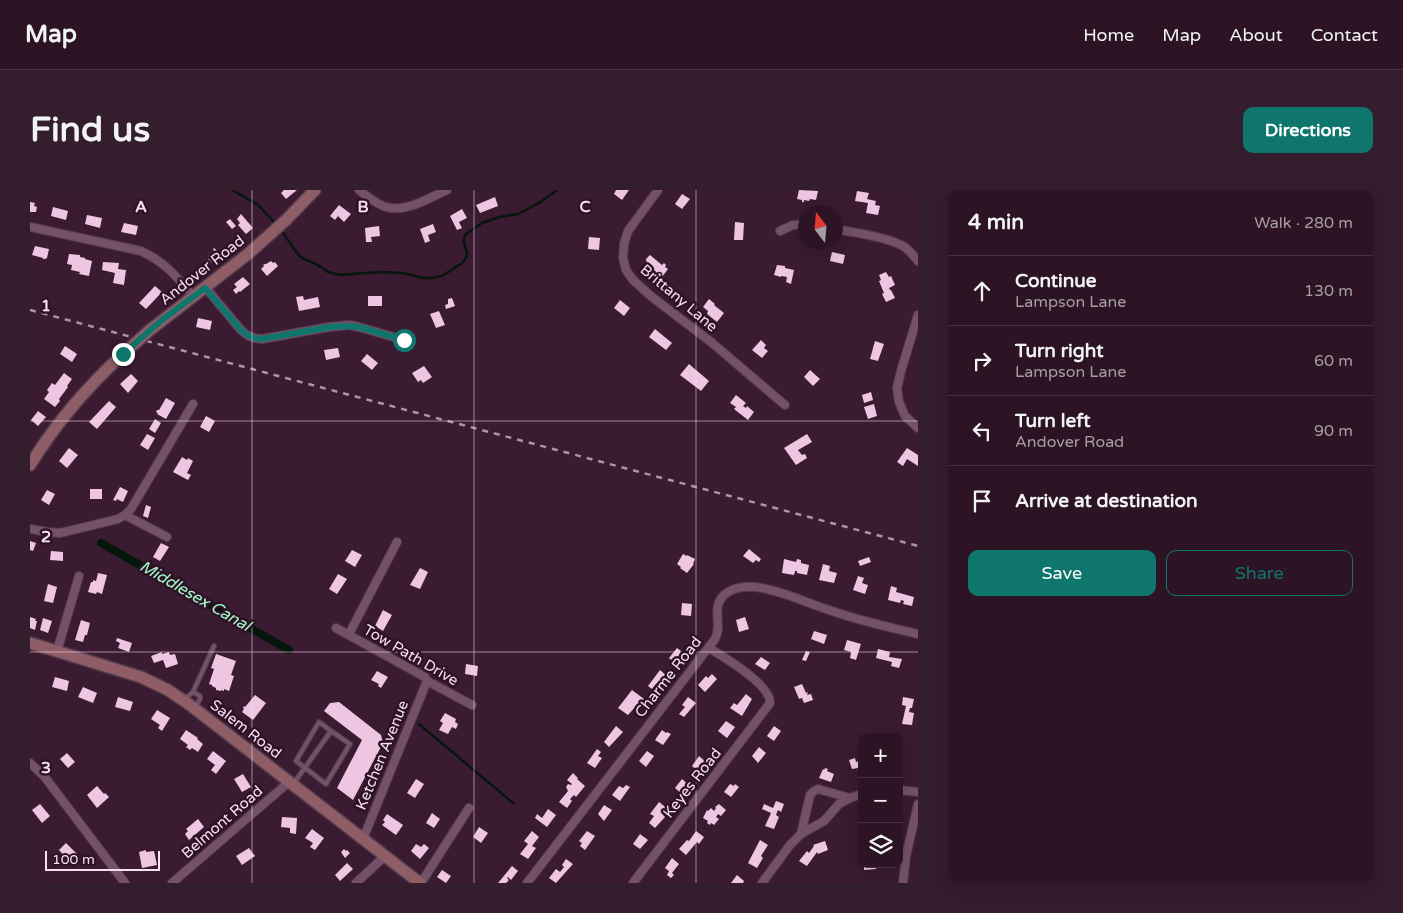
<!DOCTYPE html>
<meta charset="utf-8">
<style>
body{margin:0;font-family:"Varela Round",sans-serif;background:#341d2d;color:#f1f3f6}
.controls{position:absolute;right:15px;bottom:15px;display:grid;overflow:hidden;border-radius:10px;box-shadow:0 5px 20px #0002}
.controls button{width:45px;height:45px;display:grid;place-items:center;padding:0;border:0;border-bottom:1px solid #483342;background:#2c1425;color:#f1f3f6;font:25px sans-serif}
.compass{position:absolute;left:768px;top:15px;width:45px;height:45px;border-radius:50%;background:#2c1425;box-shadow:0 5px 20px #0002;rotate:344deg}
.scale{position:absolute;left:15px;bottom:12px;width:115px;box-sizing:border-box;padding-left:5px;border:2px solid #f6e1ee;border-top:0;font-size:14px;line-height:18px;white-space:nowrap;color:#f6e1ee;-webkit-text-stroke:4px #2f1227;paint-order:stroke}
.stop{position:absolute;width:15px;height:15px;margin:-11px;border:4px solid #0f766e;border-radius:50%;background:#fff}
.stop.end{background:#0f766e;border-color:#fff;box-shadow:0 1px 5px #0008}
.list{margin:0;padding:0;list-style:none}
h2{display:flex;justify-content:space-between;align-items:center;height:65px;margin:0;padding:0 20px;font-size:21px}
h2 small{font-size:16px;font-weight:400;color:#a69ea7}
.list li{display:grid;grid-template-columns:32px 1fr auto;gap:15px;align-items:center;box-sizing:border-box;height:70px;padding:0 20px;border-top:1px solid #483342}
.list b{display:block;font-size:19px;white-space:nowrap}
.list p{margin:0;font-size:16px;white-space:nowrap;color:#a69ea7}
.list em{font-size:16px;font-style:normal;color:#a69ea7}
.actions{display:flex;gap:10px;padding:15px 20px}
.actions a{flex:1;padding:11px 0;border:1px solid #0f766e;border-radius:10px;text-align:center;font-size:18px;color:#0f766e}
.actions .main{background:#0f766e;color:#fff}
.icon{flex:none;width:28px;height:28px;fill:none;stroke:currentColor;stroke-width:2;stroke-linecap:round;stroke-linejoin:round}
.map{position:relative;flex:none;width:888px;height:693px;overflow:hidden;border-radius:10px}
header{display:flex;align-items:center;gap:30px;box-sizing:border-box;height:70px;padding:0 25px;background:#2c1425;border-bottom:1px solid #483342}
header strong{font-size:24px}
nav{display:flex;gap:28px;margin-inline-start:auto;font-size:18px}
.intro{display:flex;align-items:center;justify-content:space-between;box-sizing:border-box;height:120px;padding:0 30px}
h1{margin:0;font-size:35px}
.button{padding:12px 22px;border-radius:10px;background:#0f766e;color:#fff;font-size:18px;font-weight:700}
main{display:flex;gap:30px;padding:0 30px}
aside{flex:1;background:#2c1425;border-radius:10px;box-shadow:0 5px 20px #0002}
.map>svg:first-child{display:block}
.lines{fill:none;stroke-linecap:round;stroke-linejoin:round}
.stream{stroke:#05170d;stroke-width:2.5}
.canal{stroke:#05170d;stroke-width:8}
.building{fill:#efc6e1}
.service-casing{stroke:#533a4c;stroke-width:6}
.minor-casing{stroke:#533a4c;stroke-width:10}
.secondary-casing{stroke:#533a4c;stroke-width:14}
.service{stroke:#745169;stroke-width:4}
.minor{stroke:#745169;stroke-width:8}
.secondary{stroke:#8f5d65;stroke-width:11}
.rail{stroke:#ae95a5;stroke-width:2.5;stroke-dasharray:6 6;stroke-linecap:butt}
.secondary-bridge-casing{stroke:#533a4c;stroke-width:14;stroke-linecap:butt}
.secondary-bridge{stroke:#8f5d65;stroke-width:11}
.route{stroke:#0f766e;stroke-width:6}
.grid{fill:none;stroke:#f6e1ee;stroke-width:1;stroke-opacity:0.55}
.labels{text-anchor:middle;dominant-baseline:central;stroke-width:5;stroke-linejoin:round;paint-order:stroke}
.street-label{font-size:15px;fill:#f6e1ee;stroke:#2f1227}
.water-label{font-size:16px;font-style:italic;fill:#a1fcc9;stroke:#2f1227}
.grid-label{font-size:16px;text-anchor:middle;font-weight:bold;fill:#f6e1ee;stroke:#2f1227;stroke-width:5;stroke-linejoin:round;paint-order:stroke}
</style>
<header>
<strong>Map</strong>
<nav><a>Home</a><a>Map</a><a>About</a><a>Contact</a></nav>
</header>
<div class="intro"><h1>Find us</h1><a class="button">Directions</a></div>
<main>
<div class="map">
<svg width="888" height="693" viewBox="0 0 888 693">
<rect width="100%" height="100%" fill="#3a1b31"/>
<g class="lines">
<g class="stream">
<path d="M202 0 227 14 246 34"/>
<path d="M251 40 267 63 272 68 288 75 298 82 310 85 349 82 373 83 393 88H401L412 86 432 73 436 68 437 63 434 53V48L436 44 452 33 470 27 488 24 509 13 527 0"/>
<path d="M389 534 483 613"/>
</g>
<path class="canal" d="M71 353 259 460"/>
</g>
<g class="building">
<path d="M254 0H267L256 9 251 3Z"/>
<path d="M586 0H599L592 10 584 4Z"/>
<path d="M769 0 788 1 786 10 780 9 779 11 774 10V12H772V10L767 9Z"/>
<path d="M827 1 839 3 837 9 846 11 845 15 850 16 848 25 836 23 838 13 825 11Z"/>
<path d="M652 4 660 9 652 19 645 14Z"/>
<path d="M465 7 468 16 450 23 446 15Z"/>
<path d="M0 12 5 13 4 16 7 17 6 22H0Z"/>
<path d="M309 15 321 24 314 32 308 26 305 30 300 26Z"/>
<path d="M23 17 38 21 36 30 21 26Z"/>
<path d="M432 19 437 28 429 32 432 38 427 40 420 26Z"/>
<path d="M211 24 223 38 216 44 208 35 210 33 207 29Z"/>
<path d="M57 25 72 28 70 38 55 34Z"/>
<path d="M200 29 206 36 202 39 196 32Z"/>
<path d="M705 32 714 33 713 50H704Z"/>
<path d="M94 33 108 36 106 45 91 42Z"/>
<path d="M403 34 406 42 398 45 400 51 395 53 390 39Z"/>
<path d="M349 36 350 46 341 47 342 52H336L335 38Z"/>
<path d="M559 47 570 48 569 60 558 59Z"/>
<path d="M5 56 19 59 17 68 15 69H13V68L2 65Z"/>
<path d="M184 58 192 65 182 73 178 69 180 68 178 66 184 61 183 59Z"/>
<path d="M802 62 815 65 813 74 800 71Z"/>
<path d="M39 64 50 65V67L55 68V69L62 71 59 86 49 84 50 82 41 80 42 75 37 74Z"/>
<path d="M620 65 632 75 634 73 636 75 635 77 638 79 632 87 617 75 616 69Z"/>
<path d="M241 71 243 73 245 72 248 76 237 86 231 79 234 76 233 75 235 74H236Z"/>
<path d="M73 72 89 73 88 79 96 80 94 95 83 93 85 83 72 80Z"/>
<path d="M747 75 755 76V78L764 80 761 94 756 92 757 87 751 86V87L744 85Z"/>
<path d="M856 82 859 87 861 86 865 95 859 98 860 100H861L865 108 856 112 852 104 854 103 849 91 851 90 849 85Z"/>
<path d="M213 87 220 94 210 102 209 101 206 104 203 100 207 97 204 94Z"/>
<path d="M125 96 132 102 116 119 109 113Z"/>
<path d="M273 106 274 110 288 107 290 117 269 121 266 107Z"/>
<rect x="338" y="106" width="14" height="10"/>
<path d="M422 108 425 116 416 119 415 115 418 114V109Z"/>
<path d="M679 109 685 114 684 115 694 123 687 132 677 124 678 121 673 117Z"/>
<path d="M590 110 600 118 594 126 584 118Z"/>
<path d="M409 121 415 135 406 138 400 124Z"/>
<path d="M168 128 182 131 180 140 166 137Z"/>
<path d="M625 139 642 153 636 160 619 147Z"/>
<path d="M731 150 736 155 734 158 738 161 732 168 722 160Z"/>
<path d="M845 151 854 154 848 171 840 169Z"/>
<path d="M35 156 47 164 42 172 30 164Z"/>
<path d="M308 158 310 167 296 170 294 160Z"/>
<path d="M337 164 348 173 342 180 331 171Z"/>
<path d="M659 174 679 191 671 201 650 185Z"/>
<path d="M394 176 402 187 393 193 391 190 388 192 382 183Z"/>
<path d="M780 180 790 189 783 196 774 187Z"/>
<path d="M34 183 42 189 37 196 38 197 29 209 30 211 25 217 14 209 19 202 17 200 22 193 25 195Z"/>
<path d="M101 184 108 191 98 203 90 194Z"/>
<path d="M841 202 843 210 834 213 832 205Z"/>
<path d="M706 205 716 213 713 216 716 218 717 216 724 222 718 230 704 219 706 217 700 213Z"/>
<path d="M136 208 145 213 136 229 127 224 128 223 126 222 127 220H129Z"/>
<path d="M79 211 86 217 67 239 59 232Z"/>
<path d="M844 214 847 226 838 229 834 217Z"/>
<path d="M8 221 16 227 8 236 1 230Z"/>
<path d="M176 226 185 231 179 242 170 237Z"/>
<path d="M125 229 131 233 125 243 119 239Z"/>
<path d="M117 244 125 248 118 260 110 255Z"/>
<path d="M777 244 782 252 768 260 772 265 775 264 777 268 766 275 754 258Z"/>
<path d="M39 258 48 265 37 278 29 271Z"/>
<path d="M877 258 888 265V276L877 269 873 276 867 272Z"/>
<path d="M152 267 157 270 158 268 163 271 157 283 161 285 158 290 143 282Z"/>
<path d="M90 297 98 301 93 312 87 309 86 311 83 310Z"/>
<rect x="60" y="299" width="12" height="10"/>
<path d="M17 300 25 304 19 315 11 310Z"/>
<path d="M116 315 121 317 118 328 113 326Z"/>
<path d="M0 351 6 353 3 361 0 360Z"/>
<path d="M131 353 139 357 130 371 123 367Z"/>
<path d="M719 359 731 369 729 372 726 370 723 373 713 366Z"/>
<path d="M322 360 332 365 325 377 315 371Z"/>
<path d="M21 361 33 362V371L20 370Z"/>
<path d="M653 364 657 366V365L665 369 663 374H664L657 383 650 378 651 377 647 374Z"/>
<path d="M839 367 841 372 830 376 828 371Z"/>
<path d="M754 369 766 372 767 369 771 370V373L779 375 777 385 767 383V381H765L764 385 752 383Z"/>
<path d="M793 374 800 376 799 381 807 383 804 393 789 390Z"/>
<path d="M390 378 398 382 390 399 380 395Z"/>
<path d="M68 383 77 385 72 404 67 402 66 404 58 402 61 392H63V390L66 391Z"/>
<path d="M308 384 317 389 307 404 299 399Z"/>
<path d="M828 386 834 388 832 393 838 395 835 404 823 400Z"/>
<path d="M18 394 27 397 23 413 14 411Z"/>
<path d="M861 396 867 398 866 402 884 407 882 416 873 414 874 411 871 410 870 413 858 410Z"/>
<path d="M652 413 662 414 661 426 651 425Z"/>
<path d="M353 420 362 425 353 441 345 436Z"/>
<path d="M0 427 6 429 5 431H7L5 440 0 438Z"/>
<path d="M715 427 719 439 709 442 706 430Z"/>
<path d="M13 428 22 431 18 443 10 440Z"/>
<path d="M51 430 60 433 57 445H55L53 452 45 450Z"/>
<path d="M784 441 797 445 794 454 781 449Z"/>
<path d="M87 448 102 453 99 462 88 458 90 453 86 451Z"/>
<path d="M817 450 831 454 826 470 820 468 821 462 814 460Z"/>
<path d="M647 458 651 461 650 463 653 465 646 474 639 468Z"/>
<path d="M848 459 860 462 859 467 872 469 869 478 861 476 862 472 846 468Z"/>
<path d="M776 461 780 462 776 471 772 470Z"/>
<path d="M132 462V464L139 462 140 465 145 464 148 474 136 478 133 470 124 473 121 466Z"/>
<path d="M186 464 206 471 201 485 204 486 199 501 194 499V501L191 500V501L186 500V498L182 496V495L179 494 184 479 181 478Z"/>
<path d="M731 467 740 473 735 480 725 474Z"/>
<path d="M436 474 448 476 447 486 435 484Z"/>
<path d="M630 480 637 486 630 495 627 493 622 499 618 496Z"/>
<path d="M347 481 358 487 351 498 348 496 349 494 341 490Z"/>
<path d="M682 484 687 489 675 502 668 495 676 486 678 488Z"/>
<path d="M25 487 39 491 37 501 22 497Z"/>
<path d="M772 494 776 503 778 502 777 505 781 504 783 510 774 513 772 508 769 509 764 497Z"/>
<path d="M53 497 67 503 63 513 48 507Z"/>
<path d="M602 500 614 509 607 517 606 516 598 525 588 518Z"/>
<path d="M716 504 722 509 712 526 700 518 704 513 707 515Z"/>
<path d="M225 505 236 513 223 530 212 522 214 519 213 518 214 516 215 517Z"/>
<path d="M88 507 103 512 100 521 85 517Z"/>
<path d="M658 507 666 513 654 527 649 524 655 517 652 515Z"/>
<path d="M873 507 884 509 882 518H880L879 522 884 523 882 535 872 534 876 516 872 515Z"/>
<path d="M309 512 351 545 353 553 323 610 307 598 332 550 294 521 300 513Z"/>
<path d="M127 520 140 528 132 541 128 538 130 535 121 529Z"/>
<path d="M415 523 426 529 425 532 428 534 426 539 422 537 418 544 409 540 413 533 410 531Z"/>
<path d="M696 531 705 537 697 548 688 541Z"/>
<path d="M586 536 593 542 579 557 574 552Z"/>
<path d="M744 536 751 541 744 551 737 546Z"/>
<path d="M156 540 168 548 167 549 173 554 168 562 162 558 160 560 156 557 158 555 150 549Z"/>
<path d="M632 540 636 543 637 542 641 544 633 555 625 550Z"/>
<path d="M729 557 736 563 728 573 722 566Z"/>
<path d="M567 559 571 562 568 566 572 568 565 578 557 573Z"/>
<path d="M183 561 196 571 186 584 181 580 185 575 177 569Z"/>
<path d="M617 561 624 566 616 577 609 571Z"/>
<path d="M37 563 45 572 38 578 30 569Z"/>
<path d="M669 566 676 572 669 582 662 576Z"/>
<path d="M825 568 826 572 832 570V580L829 581 828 578 822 579 819 570Z"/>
<path d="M795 578 798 579 797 581 804 584 801 592 789 588 793 579 794 580Z"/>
<path d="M543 583 548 588 547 589 555 596 546 607 544 605 540 609 542 611 537 618 529 612 538 601 536 597 538 594 541 595 542 594 537 590Z"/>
<path d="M213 584 221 597 212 602 204 589Z"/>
<path d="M386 589 394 594 385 608 377 603Z"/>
<path d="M652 589 659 595 652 604 645 598Z"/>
<path d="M700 594 704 596 705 594 709 597 701 607 694 602Z"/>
<path d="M596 595 600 597 590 611 582 605 589 596 593 598Z"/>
<path d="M67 596 74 604 75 603 79 607 67 618 57 605Z"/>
<path d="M746 611 754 614 751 622 748 620 746 625 749 627 744 639 735 636 741 623 732 619 734 614 743 618Z"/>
<path d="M629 612 638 619 633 625 635 627 625 638 619 633 624 626 620 624Z"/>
<path d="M10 614 20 626 12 633 2 620Z"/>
<path d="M689 614 696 620 691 626 688 624 686 627 689 629 684 635 681 633 680 635 677 633 678 631 673 628 677 620 678 621 681 618 684 621 686 618 685 617Z"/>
<path d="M574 615 582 620 574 631 568 624Z"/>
<path d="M518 619 526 625 517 637 505 628 507 624 512 628Z"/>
<path d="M402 623 410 629 404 638 396 633Z"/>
<path d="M357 624 373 635 366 645 352 635 355 632 353 630Z"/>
<path d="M252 627 267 628 266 644 260 643V638L251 637Z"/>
<path d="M168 629 174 637 159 650 155 644 158 641 156 639Z"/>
<path d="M449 637 458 643 451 653 443 647Z"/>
<path d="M282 639 294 648 285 660 280 657 283 653 275 648Z"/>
<path d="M502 641 509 647 502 656 506 658 498 669 490 664 498 654 494 651Z"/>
<path d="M557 641 565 646 555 660 550 656 552 653 549 651Z"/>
<path d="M666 641 674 647 669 654 667 652 656 665 649 659 657 650 659 651Z"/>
<path d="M610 644 618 650 610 659 603 654Z"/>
<path d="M730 650 738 655 731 666 733 668 727 678 718 673Z"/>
<path d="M795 651 798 660 788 664 787 662 777 676 769 671 777 661 779 663 784 656 783 655Z"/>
<path d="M36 653 47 664 39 671 29 660Z"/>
<path d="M386 654 391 657 394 654 399 658 390 669 381 661Z"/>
<path d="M219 658 225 666 212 675 206 666Z"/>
<path d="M314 659 316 661 317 660 320 663 315 668 311 662Z"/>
<path d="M116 660V662L124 661 127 675 112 678 109 662Z"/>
<path d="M642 668 649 674 642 683 644 685 641 688 637 685 639 681 635 678Z"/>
<path d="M536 669 543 674 526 693 519 688 526 679 530 682 534 677 532 675Z"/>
<path d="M317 673 323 679 310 691 305 685Z"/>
<path d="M834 674H845L846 679 834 680Z"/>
<path d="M482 676 488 681 481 690 478 687 477 688 479 690 476 693H468Z"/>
<path d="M412 680 421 686 416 693 407 687Z"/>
<path d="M707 685 714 691 713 693H701Z"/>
</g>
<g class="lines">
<g class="service-casing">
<g id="service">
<path d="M163 502 184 456"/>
<path d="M155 509 163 502 170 506V509L166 516"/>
<path d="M264 593 301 541 289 532 266 571 296 594 320 554 301 541"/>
</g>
</g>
<g class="minor-casing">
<g id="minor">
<path d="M329 0C337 6 346 14 356 17 376 23 399 8 417 0"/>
<path d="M628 0 598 41 594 54 593 68 596 80 603 90 622 107 681 152 755 215"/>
<path d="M0 37 111 61C135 72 146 86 163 106"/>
<path d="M806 39C825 43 853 46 871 55 878 58 883 65 888 71"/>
<path d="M750 41 763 35 776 34"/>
<path d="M175 97 211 140 217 145 224 148 232 149 299 137 319 135 329 137 374 150"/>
<path d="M888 125 871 181 867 198 869 212 875 226 888 238"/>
<path d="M95 325 101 319 163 214"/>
<path d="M0 339 17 342 30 343 88 329 95 325 137 347"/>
<path d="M306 438 395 487 397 491 442 515"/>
<path d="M319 444 367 352"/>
<path d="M27 461 49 386"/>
<path d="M0 573 14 586 95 693"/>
<path d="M788 599 820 608 809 614 794 631 771 644 780 605 784 601Z"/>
<path d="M869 600 888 602"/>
<path d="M820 608 832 604"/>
<path d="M333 649 397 491"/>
<path d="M142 693 259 592"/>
<path d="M326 693 355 666"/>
<path d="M391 693 439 618"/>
<path d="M497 693 685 449C693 435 681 419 693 406 702 397 713 396 725 397 748 399 779 414 802 421 830 431 859 437 888 444"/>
<path d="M603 693 740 513C741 495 694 467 679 458"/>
<path d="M732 693 760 655 771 644"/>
<path d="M873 693 876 666 888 614"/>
</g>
</g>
<g class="secondary-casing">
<g id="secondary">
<path d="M120 140 218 64 256 30 285 0"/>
<path d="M0 275C26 233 57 197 93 164"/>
<path d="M0 453 111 487 138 500 160 515 390 693"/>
</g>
</g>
<use href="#service" class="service"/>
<use href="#minor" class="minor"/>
<use href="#secondary" class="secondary"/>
<path class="rail" d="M0 120 888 356"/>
<g class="secondary-bridge-casing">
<path id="secondary-bridge" d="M93 164 120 140"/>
</g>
<use href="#secondary-bridge" class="secondary-bridge"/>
</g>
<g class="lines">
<path class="route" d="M93 164 132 130 175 98 211 140 217 145 224 148 232 149 300 137 319 136 329 137 374 150"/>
</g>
<path class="grid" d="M222 0V693M444 0V693M666 0V693M0 231H888M0 462H888"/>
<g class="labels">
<g class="street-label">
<text transform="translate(172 80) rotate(-38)">Andover Road</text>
<text transform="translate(649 108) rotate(40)">Brittany Lane</text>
<text transform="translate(381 465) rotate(30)">Tow Path Drive</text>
<text transform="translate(638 487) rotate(-52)">Charme Road</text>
<text transform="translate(216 539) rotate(38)">Salem Road</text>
<text transform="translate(352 565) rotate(-68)">Ketchen Avenue</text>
<text transform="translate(662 593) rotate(-52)">Keyes Road</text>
<text transform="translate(192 632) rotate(-41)">Belmont Road</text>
</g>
<g class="water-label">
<text transform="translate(165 406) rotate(30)">Middlesex Canal</text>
</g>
</g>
<g class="grid-label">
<text x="111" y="22">A</text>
<text x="333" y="22">B</text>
<text x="555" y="22">C</text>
<text x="16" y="121">1</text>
<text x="16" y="352">2</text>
<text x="16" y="583">3</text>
</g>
</svg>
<div class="controls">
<button>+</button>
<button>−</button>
<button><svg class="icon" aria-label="layers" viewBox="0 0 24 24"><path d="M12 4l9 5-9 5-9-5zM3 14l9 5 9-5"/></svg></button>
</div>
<svg class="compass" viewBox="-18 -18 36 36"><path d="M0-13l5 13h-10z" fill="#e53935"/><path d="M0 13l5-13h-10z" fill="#a69ea7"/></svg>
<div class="scale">100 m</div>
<div class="stop" style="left:374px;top:150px"></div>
<div class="stop end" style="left:93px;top:164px"></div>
</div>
<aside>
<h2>4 min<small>Walk · 280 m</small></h2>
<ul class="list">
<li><svg class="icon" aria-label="ahead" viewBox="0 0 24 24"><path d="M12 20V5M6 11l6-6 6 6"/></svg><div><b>Continue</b><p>Lampson Lane</p></div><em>130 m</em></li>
<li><svg class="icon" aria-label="right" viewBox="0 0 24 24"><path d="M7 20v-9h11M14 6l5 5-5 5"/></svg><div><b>Turn right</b><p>Lampson Lane</p></div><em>60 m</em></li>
<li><svg class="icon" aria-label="left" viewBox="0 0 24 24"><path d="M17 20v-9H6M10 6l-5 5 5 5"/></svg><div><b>Turn left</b><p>Andover Road</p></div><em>90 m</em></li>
<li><svg class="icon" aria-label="arrive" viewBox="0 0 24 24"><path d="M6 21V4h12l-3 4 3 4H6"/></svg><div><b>Arrive at destination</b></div></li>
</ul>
<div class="actions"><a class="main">Save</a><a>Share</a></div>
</aside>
</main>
